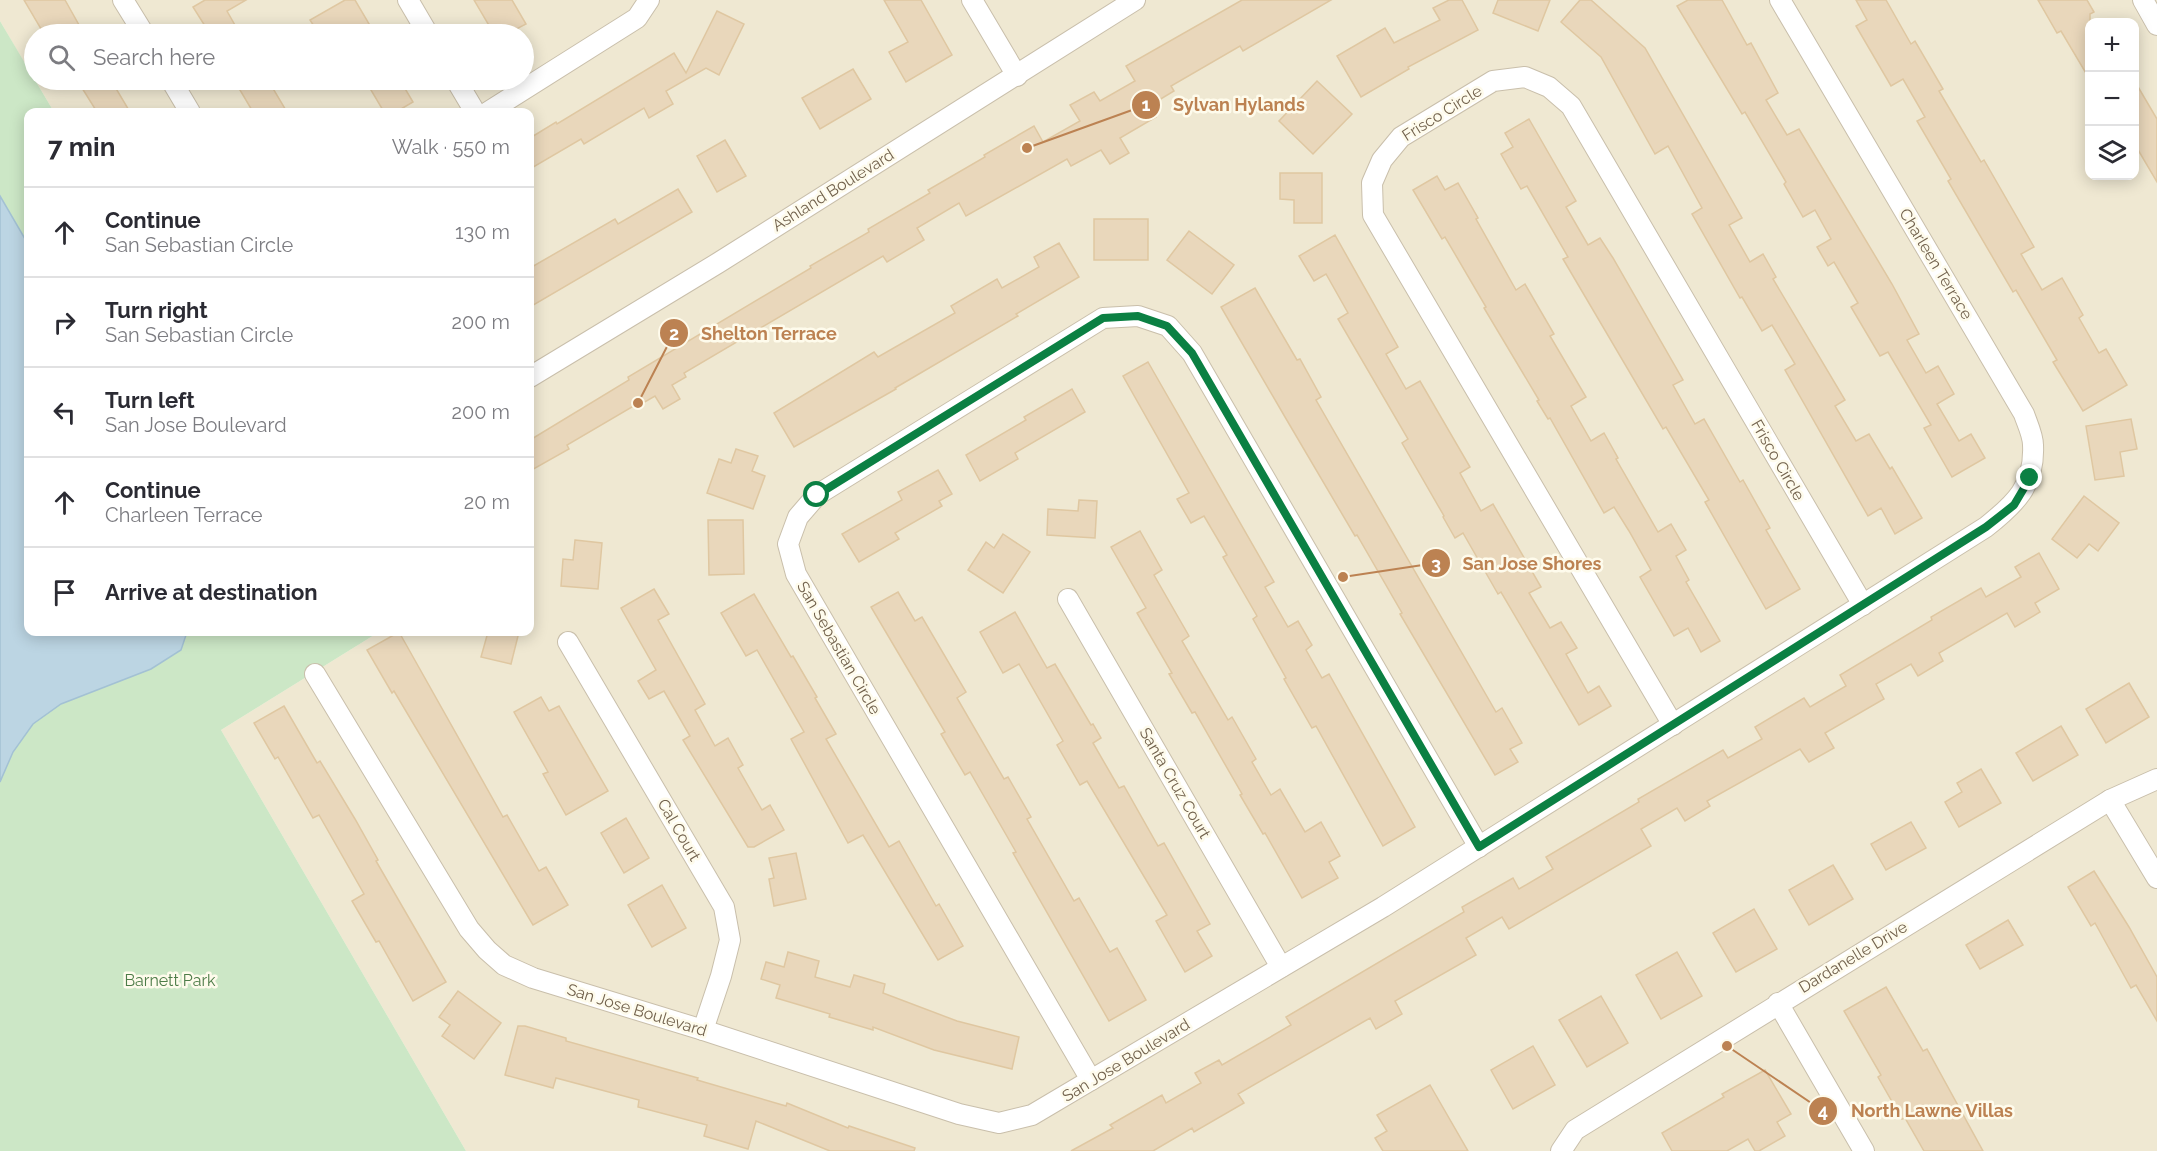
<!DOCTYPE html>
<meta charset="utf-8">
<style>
body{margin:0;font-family:Raleway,sans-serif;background:#f2f2f3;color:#2b2b33}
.controls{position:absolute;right:18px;top:18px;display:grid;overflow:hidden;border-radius:12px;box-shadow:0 3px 15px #0003}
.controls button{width:54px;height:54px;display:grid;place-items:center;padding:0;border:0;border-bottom:2px solid #e1e1e2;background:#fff;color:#2b2b33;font:30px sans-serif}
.stop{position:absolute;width:18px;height:18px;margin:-14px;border:4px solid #0b8043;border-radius:50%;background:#fff}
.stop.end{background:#0b8043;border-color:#fff;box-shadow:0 2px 6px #0008}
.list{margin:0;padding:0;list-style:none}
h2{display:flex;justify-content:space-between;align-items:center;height:78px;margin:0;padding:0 24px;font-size:26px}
h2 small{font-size:20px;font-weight:400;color:#7c7c81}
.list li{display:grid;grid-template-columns:39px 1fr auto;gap:18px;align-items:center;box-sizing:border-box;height:90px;padding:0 24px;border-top:2px solid #e1e1e2}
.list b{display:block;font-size:22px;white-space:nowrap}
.list p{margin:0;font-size:20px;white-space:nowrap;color:#7c7c81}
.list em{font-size:20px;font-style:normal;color:#7c7c81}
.icon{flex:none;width:33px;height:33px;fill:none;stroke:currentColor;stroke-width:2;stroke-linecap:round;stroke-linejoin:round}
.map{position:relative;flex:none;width:2157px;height:1151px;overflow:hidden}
.search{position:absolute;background:#fff;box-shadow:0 3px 15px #0003;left:24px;top:24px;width:510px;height:66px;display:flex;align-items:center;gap:15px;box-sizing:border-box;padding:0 21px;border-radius:33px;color:#7c7c81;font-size:22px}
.panel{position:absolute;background:#fff;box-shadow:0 3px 15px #0003;left:24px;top:108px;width:510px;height:528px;border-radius:12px}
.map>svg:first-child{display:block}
.residential{fill:#efe8d2;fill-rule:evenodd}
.green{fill:#cce7c6}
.water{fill:#bcd5e3;stroke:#a3c1d4;stroke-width:1.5}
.building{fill:#e9d7bb;stroke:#dfc7a1;stroke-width:1.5}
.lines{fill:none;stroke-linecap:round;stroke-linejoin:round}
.street-casing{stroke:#c9bfab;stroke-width:22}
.street{stroke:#fff;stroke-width:20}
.route{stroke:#0b8043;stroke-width:8}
.labels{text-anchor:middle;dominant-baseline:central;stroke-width:5;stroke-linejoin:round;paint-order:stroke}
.street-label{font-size:16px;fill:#72624d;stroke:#fefbec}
.park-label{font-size:16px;fill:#4d7c48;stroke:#fefbec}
.leader{fill:none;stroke:#bc8252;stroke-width:2}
.callout-dot{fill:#bc8252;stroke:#fefbec;stroke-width:2}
.mark-label{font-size:18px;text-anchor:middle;font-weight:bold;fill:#fff}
.callout-label{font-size:18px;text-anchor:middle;font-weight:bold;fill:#bc8252;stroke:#fefbec;stroke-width:5;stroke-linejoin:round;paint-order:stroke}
</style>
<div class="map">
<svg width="2157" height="1151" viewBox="0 0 2157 1151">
<rect width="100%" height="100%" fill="#fbf7e6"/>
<path class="residential" d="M0 0H2157V1151H466L221 730 379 632H530V112H54L35 80H524V34H34V79L0 21ZM2090 22H2134V176H2090Z"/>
<path class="green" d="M0 21 54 112H28V632H379L221 730 466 1151H0Z"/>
<path class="water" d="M0 196 28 244V632H187L181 650 151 669 61 704 33 724 13 752 0 782Z"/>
<g class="building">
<path d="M24 0H65L79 25 63 34H44Z"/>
<path d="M205 0H246L227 11 240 34H210L193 7Z"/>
<path d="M345 0H355L375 34H319L310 20Z"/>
<path d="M474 0H512L526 24 507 34H494Z"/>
<path d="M884 0H921L952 55 906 82 889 52 908 42Z"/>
<path d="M1242 0H1331L1243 51 1240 46 1171 86 1174 91 1149 106 1156 117 1120 138 1129 153 1110 164 1101 150 1071 166 1067 159 966 216 959 203 917 228 924 240 887 262 883 256 684 373 686 377 672 385 680 399 663 409 655 396 643 403 642 401 567 445 569 449 530 471V440L629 380 628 377 811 268 810 266 869 232 868 229 930 193 928 190 985 157 984 155 1034 126 1043 142 1080 121 1070 105 1094 92 1100 101 1135 81 1126 66Z"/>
<path d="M1449 0H1462L1478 30 1408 67 1409 69 1361 97 1337 56 1385 28 1394 43 1440 20 1433 8Z"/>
<path d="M1498 0H1550L1538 31 1493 13Z"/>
<path d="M1580 0H1591L1645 48 1742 218 1729 225 1750 262 1763 254 1776 277 1773 279 1845 400 1835 406 1856 441 1869 434 1890 469 1892 467 1922 518 1895 534 1881 508 1868 516 1785 370 1795 364 1772 325 1762 331 1742 297 1740 298 1692 214 1702 208 1668 146 1655 154 1601 57 1561 22Z"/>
<path d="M1688 0H1722L1747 45 1751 43 1778 93 1766 100 1787 135 1799 129 1892 284 1919 334 1907 340 1926 373 1938 366 1954 394 1937 404 1959 441 1971 434 1985 458 1952 477 1924 428 1931 425 1888 352 1880 356 1851 307 1858 303 1834 262 1828 266 1817 247 1831 239 1815 210 1803 217 1784 184 1786 182 1745 112 1742 114 1677 6Z"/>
<path d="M1856 0H1886L1911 44 1915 41 1943 89 1939 91 1981 162 1984 160 2034 247 2021 254 2042 290 2062 278 2083 315 2079 318 2099 353 2106 349 2127 385 2083 411 2053 362 2057 360 2016 290 2013 292 1948 181 1951 179 1917 121 1925 117 1903 79 1891 86 1856 26 1867 20Z"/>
<path d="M2038 0H2087L2094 12 2090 14V80L2061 31 2057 33Z"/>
<path d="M717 11 744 24 719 75 706 68 666 91 673 104 649 118 644 108 584 144 581 139 530 169V138L556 122 557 124 674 53 686 73Z"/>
<path d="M853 69 871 99 820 129 802 98Z"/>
<path d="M77 80H111L130 112H97Z"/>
<path d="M234 80H268L287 112H253Z"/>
<path d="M365 80H400L413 102 396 112H384Z"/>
<path d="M2134 80 2157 119V182L2134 143Z"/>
<path d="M1317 81 1352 114 1313 154 1279 121Z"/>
<path d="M1529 119 1576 201 1566 207 1588 245 1600 238 1613 258 1683 380 1673 385 1695 424 1704 419 1740 482 1743 480 1770 528 1766 530 1800 589 1766 609 1705 502 1709 500 1666 427 1663 429 1563 259 1568 257 1527 186 1521 189 1501 154 1513 147 1505 133Z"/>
<path d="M725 140 746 176 717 192 697 156Z"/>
<path d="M1280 173H1322V223H1294V200L1280 199Z"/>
<path d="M1437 176 1445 190 1458 183 1478 218 1476 219 1516 290 1525 284 1554 334 1550 336 1586 397 1571 406 1591 441 1604 433 1618 458 1616 459 1658 532 1671 524 1686 550 1676 556 1689 580 1686 582 1720 641 1701 652 1688 628 1674 636 1640 577 1651 570 1629 531 1614 507 1604 513 1550 418 1548 419 1537 401 1539 400 1484 308 1486 307 1445 237 1442 239 1413 190Z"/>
<path d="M678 189 692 212 530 307V268L615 219 618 224Z"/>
<rect x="1094" y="219" width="54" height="41"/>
<path d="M1189 231 1234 265 1212 294 1167 260Z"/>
<path d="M1335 235 1398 347 1386 354 1406 389 1420 381 1470 467 1460 473 1481 511 1493 504 1541 587 1529 593 1550 628 1561 622 1577 648 1566 654 1588 693 1599 686 1611 706 1579 725 1501 592 1498 594 1463 533 1455 538 1443 517 1444 516 1402 443 1408 439 1338 319 1348 313 1326 274 1314 281 1299 256Z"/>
<path d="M1059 243 1079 277 1016 314 1018 316 895 388 896 389 794 447 774 413 874 352 878 357 955 313 951 306 997 279 1002 288 1039 267 1034 257Z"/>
<path d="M1255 288 1297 360 1300 359 1321 397 1316 400 1496 712 1502 708 1522 743 1510 749 1518 762 1495 775 1400 614 1402 613 1357 535 1355 536 1285 417 1221 307Z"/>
<path d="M1148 362 1274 582 1265 587 1288 627 1298 621 1312 645 1306 650 1322 678 1329 674 1415 827 1383 846 1316 726 1312 728 1284 679 1286 678 1253 619 1257 616 1223 557 1227 555 1204 516 1191 523 1177 499 1189 493 1123 376Z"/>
<path d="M1072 389 1085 412 1015 453 1018 459 980 481 966 455 1026 420 1024 417Z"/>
<path d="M2131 419 2137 449 2120 452 2124 476 2095 480 2086 426Z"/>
<path d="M736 449 758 456 752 471 765 476 753 509 707 493 719 459 731 463Z"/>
<path d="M938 470 952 494 939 501 942 506 895 533 899 539 859 562 842 534 902 500 898 492Z"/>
<path d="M2084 496 2119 523 2098 551 2089 544 2077 558 2052 539Z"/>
<path d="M1079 500 1097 501 1095 538 1047 535 1048 509 1078 511Z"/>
<path d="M708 520H743L744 574 709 575Z"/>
<path d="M1140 531 1162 570 1154 575 1189 636 1182 641 1228 720 1232 717 1256 759 1252 762 1271 795 1280 789 1305 832 1321 822 1340 856 1329 862 1338 878 1302 898 1265 833 1263 834 1240 795 1242 794 1195 712 1192 713 1169 674 1172 673 1137 613 1146 608 1111 547Z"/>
<path d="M1003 534 1030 552 1003 593 968 570 986 542 994 548Z"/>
<path d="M575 540 602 543 598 589 561 586 563 559 573 560Z"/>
<path d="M2039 553 2059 589 2035 603 2040 612 2015 627 2007 613 1939 653 1943 661 1918 676 1911 664 1876 684 1884 699 1825 733 1834 748 1809 762 1800 749 1707 801 1710 806 1685 821 1677 808 1641 829 1651 846 1509 929 1502 917 1466 938 1476 955 1395 1001 1402 1014 1376 1029 1370 1018 1238 1094 1244 1103 1194 1132 1192 1128 1153 1151H1071L1113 1128 1110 1125 1162 1095 1166 1103 1201 1083 1195 1073 1219 1060 1222 1065 1291 1025 1286 1017 1464 912 1462 907 1513 878 1519 889 1553 869 1546 857 1639 802 1638 799 1723 750 1728 758 1762 739 1755 727 1804 698 1810 707 1846 686 1840 675 1932 620 1931 617 1981 588 1986 597 2021 577 2015 567Z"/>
<path d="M654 589 669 614 658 620 705 704 695 710 715 746 728 738 743 765 738 768 762 810 770 805 784 830 754 847H748L683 740 690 736 664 691 649 699 638 681 656 670 621 608Z"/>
<path d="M898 592 915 621 922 617 966 692 957 698 1004 779 1008 777 1031 817 1027 819 1074 901 1079 898 1110 952 1117 948 1146 1000 1109 1021 1013 853 1016 852 970 772 965 775 941 734 945 732 871 607Z"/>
<path d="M754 594 791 657 793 656 817 697 815 698 836 734 826 739 889 847 899 841 936 906 939 904 963 946 938 960 863 835 848 843 791 739 804 732 757 650 746 656 721 613Z"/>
<path d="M1015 612 1047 668 1055 664 1091 725 1093 724 1101 738 1093 743 1119 788 1124 786 1158 846 1164 843 1210 924 1197 931 1212 956 1185 972 1156 921 1167 915 1087 781 1080 785 1057 745 1063 741 1019 664 1003 673 980 632Z"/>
<path d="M399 632 503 817 507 815 539 871 546 867 568 905 533 925 394 691 392 693 367 650Z"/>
<path d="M488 632H519L511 664 481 657Z"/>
<path d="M2129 683 2149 717 2106 743 2086 709Z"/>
<path d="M541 697 549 711 559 706 608 791 566 815 543 774 548 772 514 712Z"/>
<path d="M284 706 317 763 320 761 355 819 378 860 376 861 446 982 413 1001 379 941 376 942 352 901 364 894 319 815 313 818 278 757 275 759 254 723Z"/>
<path d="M2061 726 2078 755 2033 781 2016 753Z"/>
<path d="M1981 769 2001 803 1959 827 1945 802 1962 792 1957 783Z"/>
<path d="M626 818 649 858 624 873 601 833Z"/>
<path d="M1911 822 1926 848 1886 870 1871 844Z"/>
<path d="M796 853 806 899 774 906 769 879 774 878 769 858Z"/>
<path d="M1833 865 1853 899 1809 925 1789 890Z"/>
<path d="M2094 871 2129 927 2157 977V1021L2136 985 2131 988 2095 923 2091 926 2068 887Z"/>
<path d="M662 885 686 928 652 947 628 905Z"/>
<path d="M1754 909 1777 949 1736 972 1713 933Z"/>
<path d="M2008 920 2023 945 1980 969 1966 945Z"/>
<path d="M788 952 819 961 815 977 850 987 854 975 885 984 883 993 957 1021 1019 1037 1012 1069 934 1050 873 1027V1030L829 1017 830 1014 776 998 780 985 761 979 766 962 784 967Z"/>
<path d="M1677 952 1702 996 1661 1019 1636 975Z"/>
<path d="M1886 987 1923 1051 1927 1049 1983 1151H1924L1905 1118 1902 1119 1878 1077 1881 1075 1844 1011Z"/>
<path d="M458 991 501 1023 474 1059 442 1036 450 1025 439 1017Z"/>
<path d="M1601 996 1628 1043 1587 1067 1559 1020Z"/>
<path d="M518 1026H525L566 1038V1041L698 1078 697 1080 786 1106 787 1103 848 1128 849 1126 915 1148 914 1151H830L756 1121 748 1149 704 1136 707 1125 638 1107 639 1100 556 1078 553 1088 505 1075Z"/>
<path d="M1533 1046 1555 1085 1513 1109 1491 1070Z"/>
<path d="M1765 1070 1791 1114 1777 1122 1785 1136 1759 1151H1755L1748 1139 1727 1151H1672L1662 1133 1724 1097 1722 1094Z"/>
<path d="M1430 1085 1468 1151H1383L1375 1138 1387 1131 1377 1115Z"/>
</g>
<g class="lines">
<g class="street-casing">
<g id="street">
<path d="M123 0 144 34"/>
<path d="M408 0 428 34"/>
<path d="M972 0 1017 76"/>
<path d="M2143 0 2157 25"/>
<path d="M171 80 190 112"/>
<path d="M456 80 475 112"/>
<path d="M488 112 637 18 649 0"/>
<path d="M530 377 718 263 1135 0"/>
<path d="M1068 599 1281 967"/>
<path d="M568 642 724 907 730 940 721 976 703 1030"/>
<path d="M315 674 469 929 487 950 504 965 533 978 703 1030 959 1114 999 1123 1032 1115 1383 907 1986 527C2015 504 2035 486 2033 445 2033 435 2027 423 2024 414L1780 0"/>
<path d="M1673 725 1373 215 1372 183 1382 160 1401 137 1493 81 1525 77 1549 87 1571 106 1863 605"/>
<path d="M2110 800 2157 878"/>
<path d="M1778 1003 1864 1151"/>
<path d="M1091 1080 796 574 788 544 798 517 817 495 1103 318 1138 316 1168 326 1192 353 1479 847"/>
<path d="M1561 1151 1575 1130 2110 800 2157 779"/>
</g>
</g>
<use href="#street" class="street"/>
</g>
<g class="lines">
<path class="route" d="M817 495 1103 318 1138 316 1167 326 1192 353 1479 847 1986 527 2014 505 2030 478"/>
</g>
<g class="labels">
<g class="street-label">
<text transform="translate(1442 113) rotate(-32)">Frisco Circle</text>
<text transform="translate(833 190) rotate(-32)">Ashland Boulevard</text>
<text transform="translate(1936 264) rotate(59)">Charleen Terrace</text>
<text transform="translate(1778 460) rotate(60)">Frisco Circle</text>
<text transform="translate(839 648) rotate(60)">San Sebastian Circle</text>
<text transform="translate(1175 783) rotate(60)">Santa Cruz Court</text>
<text transform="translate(679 830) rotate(60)">Cal Court</text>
<text transform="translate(1853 957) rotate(-31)">Dardanelle Drive</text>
<text transform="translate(637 1010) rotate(17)">San Jose Boulevard</text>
<text transform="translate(1126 1060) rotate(-31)">San Jose Boulevard</text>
</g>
<g class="park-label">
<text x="170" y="980">Barnett Park</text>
</g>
</g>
<path class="leader" d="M1027 148L1146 105M638 403L674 333M1343 577L1436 563M1727 1046L1823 1111"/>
<g class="callout-dot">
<circle cx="1027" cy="148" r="6"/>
<circle cx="638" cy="403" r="6"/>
<circle cx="1343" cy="577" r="6"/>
<circle cx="1727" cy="1046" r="6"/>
<circle cx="1146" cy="105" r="15"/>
<circle cx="674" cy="333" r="15"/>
<circle cx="1436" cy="563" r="15"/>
<circle cx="1823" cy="1111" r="15"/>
</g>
<g class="mark-label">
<text x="1146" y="111">1</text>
<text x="674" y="340">2</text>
<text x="1436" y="570">3</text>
<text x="1823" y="1117">4</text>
</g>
<g class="callout-label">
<text x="1239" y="111">Sylvan Hylands</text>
<text x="769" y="340">Shelton Terrace</text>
<text x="1532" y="570">San Jose Shores</text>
<text x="1932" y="1117">North Lawne Villas</text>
</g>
</svg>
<div class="controls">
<button>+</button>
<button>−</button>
<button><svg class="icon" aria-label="layers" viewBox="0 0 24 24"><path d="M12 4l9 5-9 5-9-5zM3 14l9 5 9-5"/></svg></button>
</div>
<div class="stop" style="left:817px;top:495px"></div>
<div class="stop end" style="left:2030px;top:478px"></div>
<div class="search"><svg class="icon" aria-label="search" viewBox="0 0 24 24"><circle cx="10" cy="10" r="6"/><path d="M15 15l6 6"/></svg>Search here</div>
<section class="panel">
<h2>7 min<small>Walk · 550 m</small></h2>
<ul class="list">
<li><svg class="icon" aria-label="ahead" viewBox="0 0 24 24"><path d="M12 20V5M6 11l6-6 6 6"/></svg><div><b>Continue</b><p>San Sebastian Circle</p></div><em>130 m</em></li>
<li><svg class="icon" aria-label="right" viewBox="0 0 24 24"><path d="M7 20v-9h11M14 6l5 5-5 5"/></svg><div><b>Turn right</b><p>San Sebastian Circle</p></div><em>200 m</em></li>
<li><svg class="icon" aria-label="left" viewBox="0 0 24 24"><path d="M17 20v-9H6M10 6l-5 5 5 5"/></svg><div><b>Turn left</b><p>San Jose Boulevard</p></div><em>200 m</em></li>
<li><svg class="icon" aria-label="ahead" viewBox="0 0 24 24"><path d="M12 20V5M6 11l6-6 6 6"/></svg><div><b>Continue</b><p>Charleen Terrace</p></div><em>20 m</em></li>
<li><svg class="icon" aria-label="arrive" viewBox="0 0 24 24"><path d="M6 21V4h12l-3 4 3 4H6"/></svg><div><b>Arrive at destination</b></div></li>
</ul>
</section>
</div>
